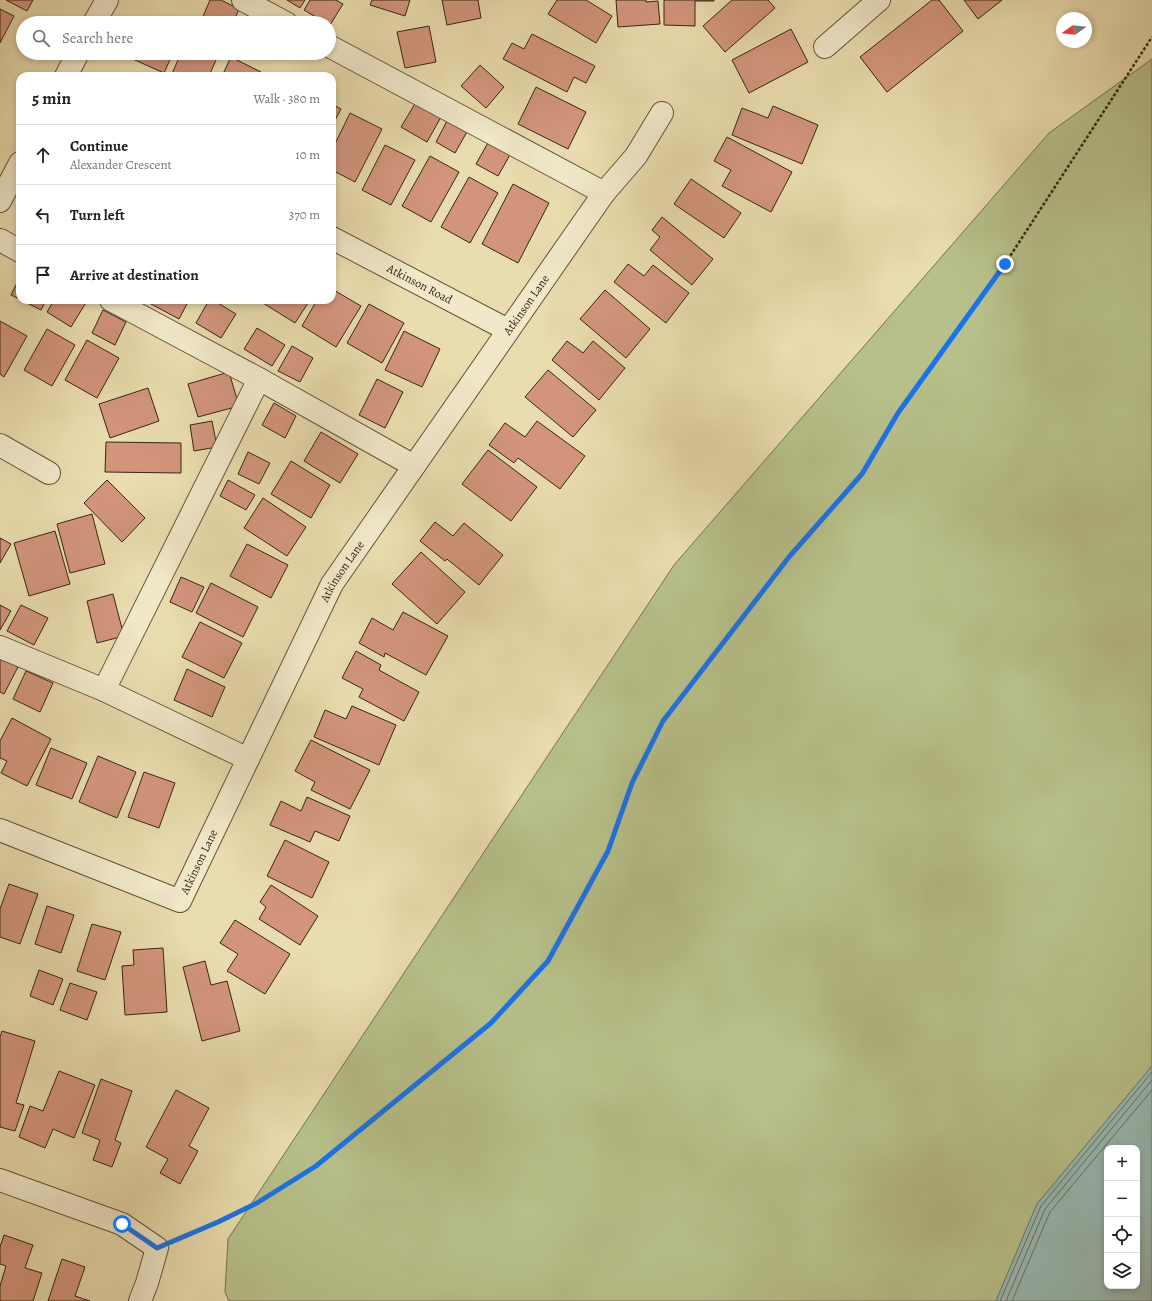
<!DOCTYPE html>
<meta charset="utf-8">
<style>
body{margin:0;font-family:Alegreya,serif;background:#f2f2f2;color:#202124}
.controls{position:absolute;right:12px;bottom:12px;display:grid;overflow:hidden;border-radius:8px;box-shadow:0 2px 6px #0003}
.controls button{width:36px;height:36px;display:grid;place-items:center;padding:0;border:0;border-bottom:1px solid #e0e0e0;background:#fff;color:#202124;font:20px sans-serif}
.compass{position:absolute;left:1056px;top:12px;width:36px;height:36px;border-radius:50%;background:#fff;box-shadow:0 2px 6px #0003;rotate:255deg}
.stop{position:absolute;width:12px;height:12px;margin:-9px;border:3px solid #1a73e8;border-radius:50%;background:#fff}
.stop.end{background:#1a73e8;border-color:#fff;box-shadow:0 1px 4px #0008}
.list{margin:0;padding:0;list-style:none}
h2{display:flex;justify-content:space-between;align-items:center;height:52px;margin:0;padding:0 16px;font-size:17px}
h2 small{font-size:13px;font-weight:400;color:#757577}
.list li{display:grid;grid-template-columns:26px 1fr auto;gap:12px;align-items:center;box-sizing:border-box;height:60px;padding:0 16px;border-top:1px solid #e0e0e0}
.list b{display:block;font-size:15px;white-space:nowrap}
.list p{margin:0;font-size:13px;white-space:nowrap;color:#757577}
.list em{font-size:13px;font-style:normal;color:#757577}
.icon{flex:none;width:22px;height:22px;fill:none;stroke:currentColor;stroke-width:2;stroke-linecap:round;stroke-linejoin:round}
.map{position:relative;flex:none;width:1152px;height:1301px;overflow:hidden}
.search{position:absolute;background:#fff;box-shadow:0 2px 6px #0003;left:16px;top:16px;width:320px;height:44px;display:flex;align-items:center;gap:10px;box-sizing:border-box;padding:0 14px;border-radius:22px;color:#757577;font-size:15px}
.panel{position:absolute;background:#fff;box-shadow:0 2px 6px #0003;left:16px;top:72px;width:320px;height:232px;border-radius:12px}
.map>svg:first-child{display:block}
.green{fill:#b7c08a;stroke:#767250}
.water{fill:#99bab2;stroke:#717e74;fill-rule:evenodd}
.lines{fill:none;stroke-linecap:round;stroke-linejoin:round}
.shore{stroke:#687064;stroke-width:1}
.building{fill:#d2957c;stroke:#362516}
.minor-casing{stroke:#63533c;stroke-width:24}
.path{stroke:#362516;stroke-width:2.5;stroke-dasharray:3 2;stroke-linecap:butt}
.minor{stroke:#f1e8ca;stroke-width:22}
.route{stroke:#1a73e8;stroke-width:5}
.labels{text-anchor:middle;dominant-baseline:central;stroke-width:3;stroke-linejoin:round;paint-order:stroke}
.street-label{font-size:12px;fill:#362516;stroke:#f1e8ca}
</style>
<div class="map">
<svg width="1152" height="1301" viewBox="0 0 1152 1301">
<rect width="100%" height="100%" fill="#e9dcae"/>
<filter id="stains"><feTurbulence type="fractalNoise" baseFrequency=".005" numOctaves="4"/><feColorMatrix values="0 0 0 0 .2 0 0 0 0 .09 0 0 0 0 .02 0 0 0 .5 -.17"/></filter>
<radialGradient id="worn" r=".72"><stop offset=".6" stop-color="#630" stop-opacity="0"/><stop offset="1" stop-color="#630" stop-opacity=".3"/></radialGradient>
<path class="green" d="M1152 59V1066L1037 1204 996 1301H229L225 1292 228 1239 674 565 1049 133Z"/>
<path class="water" d="M1152 1066V1301H996L1037 1204ZM1107 1148H1137V1286H1107Z"/>
<g class="lines">
<g class="shore">
<path d="M1000 1301 1041 1206 1152 1072"/>
<path d="M1006 1301 1045 1209 1152 1080"/>
<path d="M1012 1301 1050 1212 1152 1090"/>
</g>
</g>
<g class="building">
<path d="M6 0H33L27 11Z"/>
<path d="M210 0H221L239 9 233 23H205L201 21Z"/>
<path d="M287 0H305L300 8Z"/>
<path d="M310 0H336L343 4 330 25 329 23H326L304 10Z"/>
<path d="M372 0H410L405 16 370 5Z"/>
<path d="M442 0H478L481 18 447 25Z"/>
<path d="M557 0H586L612 16 596 43 548 14Z"/>
<path d="M616 0H646V2L658 1 660 24 618 27Z"/>
<path d="M664 0H714V1H695V26L664 25Z"/>
<path d="M732 0H768L775 8 725 52 703 26Z"/>
<path d="M932 0H939L963 31 887 92 860 57Z"/>
<path d="M964 0H1002L978 19Z"/>
<path d="M0 9 14 16 0 43Z"/>
<path d="M145 17 159 23H142Z"/>
<path d="M429 26 436 62 405 68 397 32Z"/>
<path d="M791 29 808 62 749 93 732 60Z"/>
<path d="M532 34 595 66 586 83 574 77 567 92 503 59 512 43 524 49Z"/>
<path d="M128 53H173L164 73 126 56Z"/>
<path d="M181 53H219L209 76H171Z"/>
<path d="M231 57 261 72 259 76H222Z"/>
<path d="M480 65 504 87 486 108 461 86Z"/>
<path d="M536 87 586 112 568 149 518 124Z"/>
<path d="M416 102 441 117 427 142 401 127Z"/>
<path d="M332 104 341 109 332 126Z"/>
<path d="M773 106 818 125 802 164 732 135 742 108 768 118Z"/>
<path d="M350 113 382 129 355 182 332 170V150Z"/>
<path d="M448 119 468 130 455 153 436 142Z"/>
<path d="M727 137 792 172 771 212 722 186 731 170 714 161Z"/>
<path d="M489 141 511 153 498 176 476 164Z"/>
<path d="M385 145 415 160 391 205 362 190Z"/>
<path d="M430 156 459 172 431 222 402 206Z"/>
<path d="M469 177 498 193 470 243 441 227Z"/>
<path d="M691 179 741 213 724 238 674 204Z"/>
<path d="M513 184 549 203 518 263 482 244Z"/>
<path d="M662 217 713 259 692 285 650 250 660 237 652 230Z"/>
<path d="M628 264 644 276 653 265 689 293 666 323 614 282Z"/>
<path d="M20 277V299L11 295Z"/>
<path d="M332 289 361 306 336 347 302 326 317 300H332Z"/>
<path d="M605 290 650 329 626 358 580 319Z"/>
<path d="M21 300H46L41 310Z"/>
<path d="M54 300H86L87 301 71 327 47 312Z"/>
<path d="M153 300H189L179 319 151 304Z"/>
<path d="M209 300H213L236 314 221 338 196 323Z"/>
<path d="M265 300H310L295 323 263 303Z"/>
<path d="M369 304 404 323 382 363 347 343Z"/>
<path d="M103 310 126 322 115 345 92 333Z"/>
<path d="M0 321 27 336 4 377 0 374Z"/>
<path d="M257 328 285 345 272 366 244 349Z"/>
<path d="M47 329 75 345 52 386 24 370Z"/>
<path d="M404 331 440 349 422 387 385 370Z"/>
<path d="M87 340 119 358 97 398 65 380Z"/>
<path d="M567 341 583 353 593 341 625 368 599 400 552 360Z"/>
<path d="M292 346 313 358 300 382 278 371Z"/>
<path d="M548 370 596 410 573 437 525 397Z"/>
<path d="M229 372 239 406 198 417 188 384Z"/>
<path d="M377 379 403 392 385 428 359 415Z"/>
<path d="M148 388 159 421 110 438 99 404Z"/>
<path d="M274 403 296 416 285 438 262 425Z"/>
<path d="M212 421 217 447 194 451 190 425Z"/>
<path d="M537 421 585 456 560 489 518 458 514 463 489 445 505 423 525 437Z"/>
<path d="M321 432 358 454 340 483 304 461Z"/>
<path d="M106 442 181 443V473L105 472Z"/>
<path d="M488 450 537 487 511 521 462 484Z"/>
<path d="M248 452 270 463 259 484 238 474Z"/>
<path d="M291 461 330 485 311 518 271 494Z"/>
<path d="M107 480 145 518 122 542 84 503Z"/>
<path d="M228 480 255 495 246 510 220 496Z"/>
<path d="M263 498 306 527 287 556 244 528Z"/>
<path d="M92 514 105 564 70 573 57 524Z"/>
<path d="M435 522 453 536 464 523 503 555 479 585 447 559 445 561 420 541Z"/>
<path d="M55 531 70 584 29 596 14 543Z"/>
<path d="M0 538 11 544 0 563Z"/>
<path d="M247 544 288 565 271 598 230 576Z"/>
<path d="M421 552 465 592 437 624 392 584Z"/>
<path d="M181 577 204 587 192 612 170 602Z"/>
<path d="M211 583 258 607 243 637 196 613Z"/>
<path d="M113 594 124 636 97 643 87 601Z"/>
<path d="M0 605 11 611 0 630Z"/>
<path d="M21 605 48 618 34 645 7 631Z"/>
<path d="M403 612 448 636 426 675 385 653 384 657 359 643 372 618 393 630Z"/>
<path d="M200 622 242 643 224 678 182 657Z"/>
<path d="M356 651 381 665 379 670 419 692 404 721 359 697 363 689 342 678Z"/>
<path d="M0 657 18 667 4 694 0 692Z"/>
<path d="M187 669 225 687 212 717 174 700Z"/>
<path d="M26 671 53 683 40 712 13 699Z"/>
<path d="M352 706 396 725 379 765 314 737 325 710 346 719Z"/>
<path d="M12 718 51 739 27 786 1 773 7 761 0 758V741Z"/>
<path d="M311 740 370 770 350 809 311 790 315 782 295 771Z"/>
<path d="M51 748 87 763 72 799 36 785Z"/>
<path d="M98 756 136 772 117 818 79 802Z"/>
<path d="M144 772 175 783 159 828 128 817Z"/>
<path d="M307 797 350 816 339 841 315 831 310 842 270 825 281 801 301 811Z"/>
<path d="M285 840 329 862 312 898 267 876Z"/>
<path d="M9 884 38 894 20 944 0 937V909Z"/>
<path d="M271 885 318 916 300 945 259 919 266 907 260 902Z"/>
<path d="M47 906 74 915 61 953 35 944Z"/>
<path d="M235 920 290 954 265 994 227 971 238 954 220 943Z"/>
<path d="M92 924 121 932 105 980 77 971Z"/>
<path d="M163 948 167 1012 125 1015 122 966 134 965 133 950Z"/>
<path d="M205 961 211 985 227 981 240 1031 202 1041 183 967Z"/>
<path d="M39 970 63 979 53 1005 30 996Z"/>
<path d="M70 983 97 992 87 1020 60 1010Z"/>
<path d="M2 1031 35 1041 16 1103 24 1105 15 1131 0 1127V1037Z"/>
<path d="M59 1071 95 1085 74 1138 53 1129 45 1148 19 1137 30 1106 43 1111Z"/>
<path d="M101 1079 132 1091 115 1140 121 1143 112 1167 93 1160 100 1140 82 1133Z"/>
<path d="M176 1090 209 1108 189 1146 198 1151 180 1184 160 1173 168 1159 146 1147Z"/>
<path d="M4 1235 33 1245 25 1268 42 1273 33 1301H0V1286L6 1266 0 1264V1247Z"/>
<path d="M62 1259 85 1267 75 1296 90 1301H48Z"/>
</g>
<g class="lines">
<g class="minor-casing">
<g id="minor">
<path d="M243 0 286 23"/>
<path d="M94 23 107 0"/>
<path d="M329 46 604 193"/>
<path d="M825 47 879 0"/>
<path d="M66 76 78 53"/>
<path d="M0 201 20 163"/>
<path id="s1" d="M332 238 508 330"/>
<path d="M0 240 20 251"/>
<path d="M111 300 259 379 414 466"/>
<path d="M0 445 49 473"/>
<path d="M0 647 104 690 248 759"/>
<path d="M104 690 259 379"/>
<path id="s2" d="M0 830 180 901 332 584 604 193 636 156 662 113"/>
<path d="M0 1180 122 1224 157 1248 147 1283 140 1301"/>
</g>
</g>
<path class="path" d="M178 1239 218 1222 257 1203 316 1166 491 1023 548 961 609 851 632 783 663 721 789 557 861 474 898 413 1005 264 1152 37"/>
<use href="#minor" class="minor"/>
</g>
<g class="lines">
<path class="route" d="M122 1224 157 1248 218 1222 257 1203 316 1166 491 1023 548 961 608 851 632 783 663 721 789 557 862 474 898 413 1005 264"/>
</g>
<g class="labels">
<g class="street-label">
<text stroke="none"><textPath href="#s1" startOffset="99">Atkinson Road</textPath></text>
<text stroke="none"><textPath href="#s2" startOffset="885">Atkinson Lane</textPath></text>
<text stroke="none"><textPath href="#s2" startOffset="561">Atkinson Lane</textPath></text>
<text stroke="none"><textPath href="#s2" startOffset="237">Atkinson Lane</textPath></text>
</g>
</g>
<rect width="100%" height="100%" filter="url(#stains)"/>
<rect width="100%" height="100%" fill="url(#worn)"/>
</svg>
<div class="controls">
<button>+</button>
<button>−</button>
<button><svg class="icon" aria-label="locate" viewBox="0 0 24 24"><circle cx="12" cy="12" r="6"/><path d="M12 2v4M12 18v4M2 12h4M18 12h4"/></svg></button>
<button><svg class="icon" aria-label="layers" viewBox="0 0 24 24"><path d="M12 4l9 5-9 5-9-5zM3 14l9 5 9-5"/></svg></button>
</div>
<svg class="compass" viewBox="-18 -18 36 36"><path d="M0-13l5 13h-10z" fill="#e53935"/><path d="M0 13l5-13h-10z" fill="#757577"/></svg>
<div class="stop" style="left:122px;top:1224px"></div>
<div class="stop end" style="left:1005px;top:264px"></div>
<div class="search"><svg class="icon" aria-label="search" viewBox="0 0 24 24"><circle cx="10" cy="10" r="6"/><path d="M15 15l6 6"/></svg>Search here</div>
<section class="panel">
<h2>5 min<small>Walk · 380 m</small></h2>
<ul class="list">
<li><svg class="icon" aria-label="ahead" viewBox="0 0 24 24"><path d="M12 20V5M6 11l6-6 6 6"/></svg><div><b>Continue</b><p>Alexander Crescent</p></div><em>10 m</em></li>
<li><svg class="icon" aria-label="left" viewBox="0 0 24 24"><path d="M17 20v-9H6M10 6l-5 5 5 5"/></svg><div><b>Turn left</b></div><em>370 m</em></li>
<li><svg class="icon" aria-label="arrive" viewBox="0 0 24 24"><path d="M6 21V4h12l-3 4 3 4H6"/></svg><div><b>Arrive at destination</b></div></li>
</ul>
</section>
</div>
